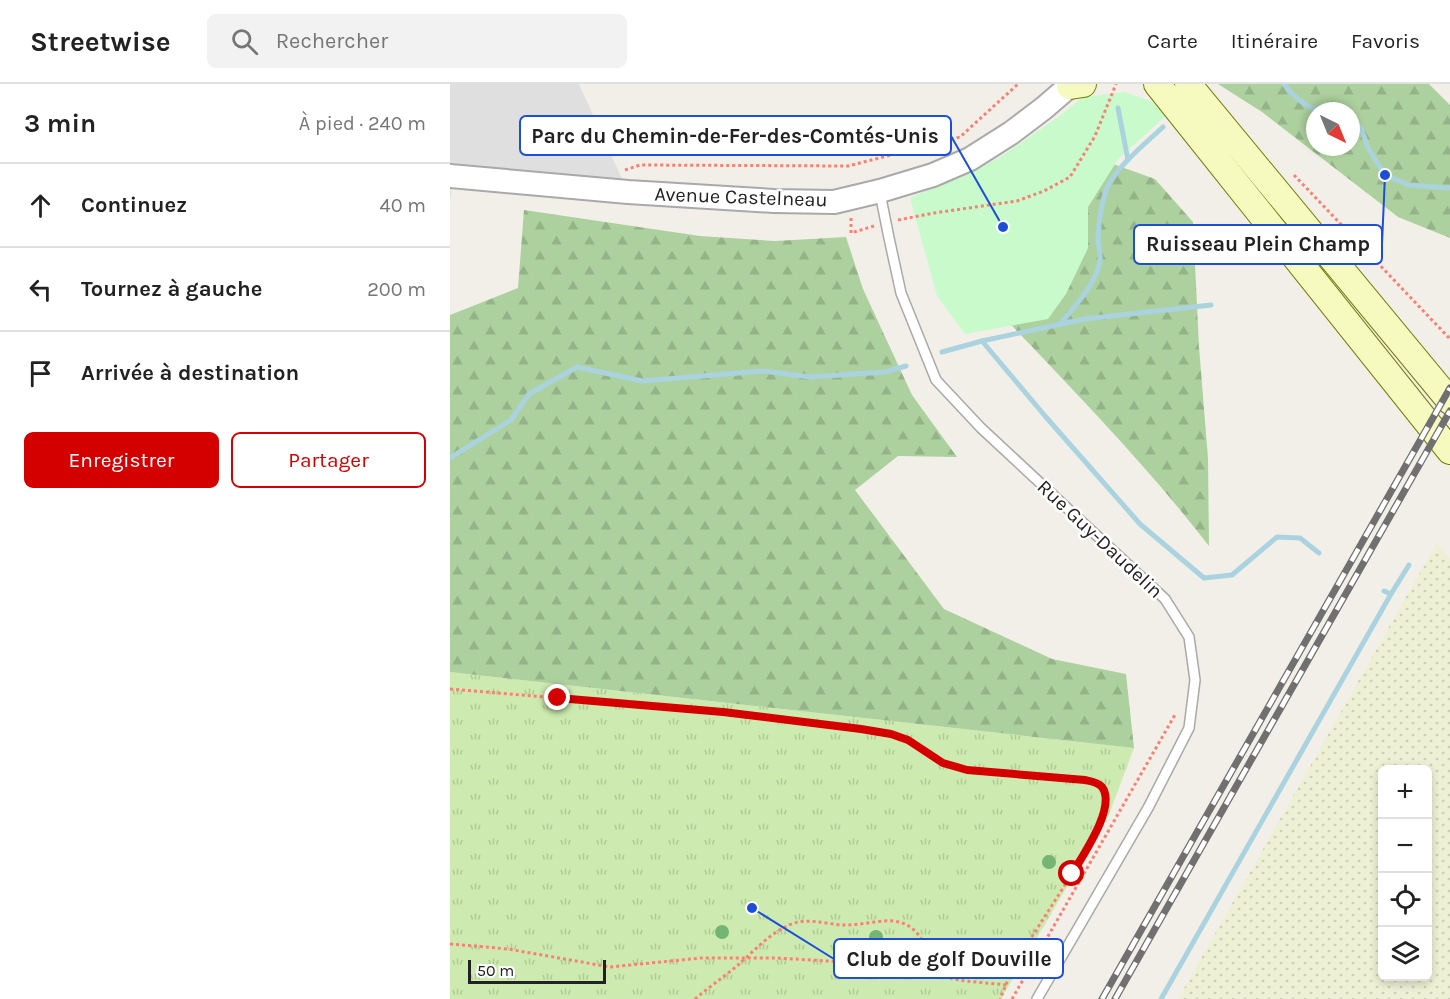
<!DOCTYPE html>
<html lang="fr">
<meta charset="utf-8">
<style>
body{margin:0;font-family:Karla,sans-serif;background:#f2f2f2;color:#222}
.controls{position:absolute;right:18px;bottom:18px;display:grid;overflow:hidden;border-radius:9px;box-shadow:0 3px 9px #0003}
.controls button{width:54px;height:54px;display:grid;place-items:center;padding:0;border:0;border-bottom:2px solid #e0e0e0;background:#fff;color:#222;font:30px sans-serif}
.compass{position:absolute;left:856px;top:18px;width:54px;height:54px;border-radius:50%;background:#fff;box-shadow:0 3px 9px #0003;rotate:137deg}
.scale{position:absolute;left:18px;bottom:15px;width:138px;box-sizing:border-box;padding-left:6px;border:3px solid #222;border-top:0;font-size:16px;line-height:21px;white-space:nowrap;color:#222;-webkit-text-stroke:4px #fff;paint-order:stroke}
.stop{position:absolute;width:18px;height:18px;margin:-14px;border:4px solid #d40000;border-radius:50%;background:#fff}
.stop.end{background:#d40000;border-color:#fff;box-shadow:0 2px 6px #0008}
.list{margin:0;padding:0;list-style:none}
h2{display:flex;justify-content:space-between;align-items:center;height:78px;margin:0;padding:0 24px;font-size:26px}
h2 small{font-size:20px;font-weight:400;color:#767676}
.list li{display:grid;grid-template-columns:39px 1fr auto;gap:18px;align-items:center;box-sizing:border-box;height:84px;padding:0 24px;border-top:2px solid #e0e0e0}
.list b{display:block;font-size:22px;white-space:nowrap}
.list em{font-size:20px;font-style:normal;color:#767676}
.actions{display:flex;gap:12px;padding:18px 24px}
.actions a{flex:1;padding:14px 0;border:2px solid #d40000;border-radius:9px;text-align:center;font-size:21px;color:#d40000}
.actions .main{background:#d40000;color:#fff}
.icon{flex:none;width:33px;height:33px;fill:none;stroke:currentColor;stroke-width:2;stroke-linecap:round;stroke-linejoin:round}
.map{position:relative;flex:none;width:1000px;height:915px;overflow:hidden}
header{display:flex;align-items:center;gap:36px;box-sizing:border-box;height:84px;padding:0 30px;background:#fff;border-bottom:2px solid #e0e0e0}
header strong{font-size:28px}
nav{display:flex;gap:33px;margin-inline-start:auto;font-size:21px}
.search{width:420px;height:54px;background:#f2f2f2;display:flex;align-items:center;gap:15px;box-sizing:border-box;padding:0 21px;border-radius:9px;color:#767676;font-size:22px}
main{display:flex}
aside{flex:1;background:#fff}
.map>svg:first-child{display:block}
.residential{fill:#e0dfdf}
.farmland{fill:url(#farmland-dots);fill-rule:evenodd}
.grass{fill:url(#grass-tufts)}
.forest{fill:url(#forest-firs);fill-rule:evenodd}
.park{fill:#c8facc}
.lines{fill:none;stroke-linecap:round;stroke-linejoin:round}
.stream{stroke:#aad3df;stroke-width:5}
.service-casing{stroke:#a9a9a9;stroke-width:12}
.tertiary-casing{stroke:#a9a9a9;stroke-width:26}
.secondary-casing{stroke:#707d05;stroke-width:28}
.path{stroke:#fa8072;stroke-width:3;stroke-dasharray:3 3;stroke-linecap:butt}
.service{stroke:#fff;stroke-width:9}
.tertiary{stroke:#fff;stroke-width:22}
.secondary{stroke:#f7fabf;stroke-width:26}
.rail-casing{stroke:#707070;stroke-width:7}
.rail{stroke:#fff;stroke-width:4.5;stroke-dasharray:14;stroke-linecap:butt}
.tree{fill:#74b475}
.route{stroke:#d40000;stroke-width:8}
.labels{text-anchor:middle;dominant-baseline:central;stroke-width:5;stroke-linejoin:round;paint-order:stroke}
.street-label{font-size:20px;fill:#222;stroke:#fff}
.leader{fill:none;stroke:#1d4ed8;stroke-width:2}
.callout-dot{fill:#1d4ed8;stroke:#fff;stroke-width:2}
.callout{fill:#fff;stroke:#1d4ed8;stroke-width:2}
.callout-label{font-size:21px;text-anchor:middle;font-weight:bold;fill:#222}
</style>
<header>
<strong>Streetwise</strong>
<div class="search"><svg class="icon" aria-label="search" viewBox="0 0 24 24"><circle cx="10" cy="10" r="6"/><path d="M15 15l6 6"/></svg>Rechercher</div>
<nav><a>Carte</a><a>Itinéraire</a><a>Favoris</a></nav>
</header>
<main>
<aside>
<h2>3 min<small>À pied · 240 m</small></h2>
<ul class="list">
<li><svg class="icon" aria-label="ahead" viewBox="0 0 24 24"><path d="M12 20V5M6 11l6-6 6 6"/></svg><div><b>Continuez</b></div><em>40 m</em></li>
<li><svg class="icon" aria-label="left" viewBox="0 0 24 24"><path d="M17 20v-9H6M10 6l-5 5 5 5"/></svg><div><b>Tournez à gauche</b></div><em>200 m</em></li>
<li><svg class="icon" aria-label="arrive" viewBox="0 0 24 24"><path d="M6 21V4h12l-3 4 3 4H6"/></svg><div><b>Arrivée à destination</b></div></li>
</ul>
<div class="actions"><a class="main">Enregistrer</a><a>Partager</a></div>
</aside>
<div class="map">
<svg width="1000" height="915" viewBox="0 0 1000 915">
<defs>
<pattern id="farmland-dots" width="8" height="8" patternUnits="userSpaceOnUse" patternTransform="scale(1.5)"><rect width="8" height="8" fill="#eef0d5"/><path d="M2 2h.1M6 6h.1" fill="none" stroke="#ccceb7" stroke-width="1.8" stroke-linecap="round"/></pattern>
<pattern id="grass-tufts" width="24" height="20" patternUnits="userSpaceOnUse" patternTransform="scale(1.5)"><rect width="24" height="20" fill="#cdebb0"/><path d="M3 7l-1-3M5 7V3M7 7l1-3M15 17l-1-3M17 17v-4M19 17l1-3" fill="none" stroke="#b0c997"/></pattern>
<pattern id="forest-firs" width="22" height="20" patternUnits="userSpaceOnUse" patternTransform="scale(1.5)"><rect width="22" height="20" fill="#add19e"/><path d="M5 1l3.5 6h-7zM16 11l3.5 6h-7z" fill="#95b388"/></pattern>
</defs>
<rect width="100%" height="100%" fill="#f2efe9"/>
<path class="residential" d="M0 0H129L178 108 3 92 0 118Z"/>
<path class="farmland" d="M986 460 1000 474V915H728ZM932 686H978V892H932Z"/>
<path class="grass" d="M0 588 684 664 658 733 551 915H0Z"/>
<g class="forest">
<path d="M768 0H979L1000 21V154L948 133 812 28ZM865 27H901V63H865Z"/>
<path d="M652 76 705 95 743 138 749 263 758 374 759 462C695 379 620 303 547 226Z"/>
<path d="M74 126 250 152 325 157 396 153 413 205 462 311 507 373 448 372 405 406 494 525 602 575 676 590 684 664 0 588V231L68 204Z"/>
</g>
<path class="park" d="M675 8 700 17 718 30 669 74 638 123V164L616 210 598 235 515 250 487 212 460 114 549 74 608 33 633 13Z"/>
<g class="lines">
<g class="stream">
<path d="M834 0C843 12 856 23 870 27"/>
<path d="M668 24 678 76"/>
<path d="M901 39 911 44 918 64 935 91 959 101 1000 104"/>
<path d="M610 240C624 224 646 199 650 178 651 170 648 162 648 154 649 138 651 119 657 104 665 84 697 58 713 43"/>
<path d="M532 257 595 332 690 440 754 494 782 491 827 453 850 454 869 469"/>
<path d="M492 268 532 257 635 235 761 221"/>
<path d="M0 374 61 336 79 310 127 283 192 297 313 287 360 293 435 288 456 282"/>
<path d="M941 510 959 481"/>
<path d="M711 915 941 510 934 507"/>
</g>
<g class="service-casing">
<path id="service" d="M430 109 439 154 451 209 486 296 531 344 715 515 739 553 745 596 739 644 698 724 587 915"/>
</g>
<g class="tertiary-casing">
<path id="tertiary" d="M0 92 178 108 324 117 384 118 430 107 483 91 520 75 561 49 594 24 622 0"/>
</g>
<g class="secondary-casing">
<g id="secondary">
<path d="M707 0 1000 367"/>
<path d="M738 0 1000 317"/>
<path d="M620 2 633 0"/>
</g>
</g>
<g class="path">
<path d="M175 86 190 81 398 82 510 53 568 0"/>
<path d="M844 91 1000 255"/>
<path d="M401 134V149L424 142"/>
<path d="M448 136 484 129 567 117 594 107 620 93 645 52 666 0"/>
<path d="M0 605 273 628 411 645 441 650 458 656 493 679 517 686 635 696 648 699 653 703 655 711 656 724 651 737 622 790 565 879 550 915"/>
<path d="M0 860 58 865 160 883 251 874H327L411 879 448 881 476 886 494 893 515 897 557 901"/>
<path d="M245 915C259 903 274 893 288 881 304 867 319 850 339 841 356 833 375 840 393 841 424 842 452 824 472 856 480 868 480 873 476 886"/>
<path d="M562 915 726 629"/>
</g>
<use href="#service" class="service"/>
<use href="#tertiary" class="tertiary"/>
<use href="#secondary" class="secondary"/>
<g class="rail-casing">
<g id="rail">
<path d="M652 915 1000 304"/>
<path d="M665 915 1000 327"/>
</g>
</g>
<use href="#rail" class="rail"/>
</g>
<g class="tree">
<circle cx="599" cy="778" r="7"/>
<circle cx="272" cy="848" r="7"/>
<circle cx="426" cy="853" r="7"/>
</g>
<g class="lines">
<path class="route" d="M108 614 273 628 411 645 441 650 458 656 493 679 517 686 635 696C640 697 648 698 652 703 667 723 632 772 622 790"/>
</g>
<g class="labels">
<g class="street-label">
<text transform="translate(291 113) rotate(2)">Avenue Castelneau</text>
<text transform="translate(650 455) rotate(43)">Rue Guy-Daudelin</text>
</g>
</g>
<path class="leader" d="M553 143L501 52M935 91L932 160M302 824L384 875"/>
<g class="callout-dot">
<circle cx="553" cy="143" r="6"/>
<circle cx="935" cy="91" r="6"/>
<circle cx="302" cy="824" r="6"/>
</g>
<g class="callout">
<rect x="70" y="32" width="431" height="39" rx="6"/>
<rect x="684" y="141" width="248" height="39" rx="6"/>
<rect x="384" y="855" width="229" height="39" rx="6"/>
</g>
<g class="callout-label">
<text x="285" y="59">Parc du Chemin-de-Fer-des-Comtés-Unis</text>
<text x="808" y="167">Ruisseau Plein Champ</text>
<text x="499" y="882">Club de golf Douville</text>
</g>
</svg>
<div class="controls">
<button>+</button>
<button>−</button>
<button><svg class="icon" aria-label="locate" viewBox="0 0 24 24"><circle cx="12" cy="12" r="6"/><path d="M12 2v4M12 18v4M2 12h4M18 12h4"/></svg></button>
<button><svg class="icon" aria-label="layers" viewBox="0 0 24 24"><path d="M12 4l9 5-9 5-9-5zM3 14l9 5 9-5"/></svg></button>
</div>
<svg class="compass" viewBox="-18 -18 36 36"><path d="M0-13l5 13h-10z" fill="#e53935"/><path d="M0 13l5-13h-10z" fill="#767676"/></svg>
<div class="scale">50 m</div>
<div class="stop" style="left:622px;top:790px"></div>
<div class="stop end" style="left:108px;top:614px"></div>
</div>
</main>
